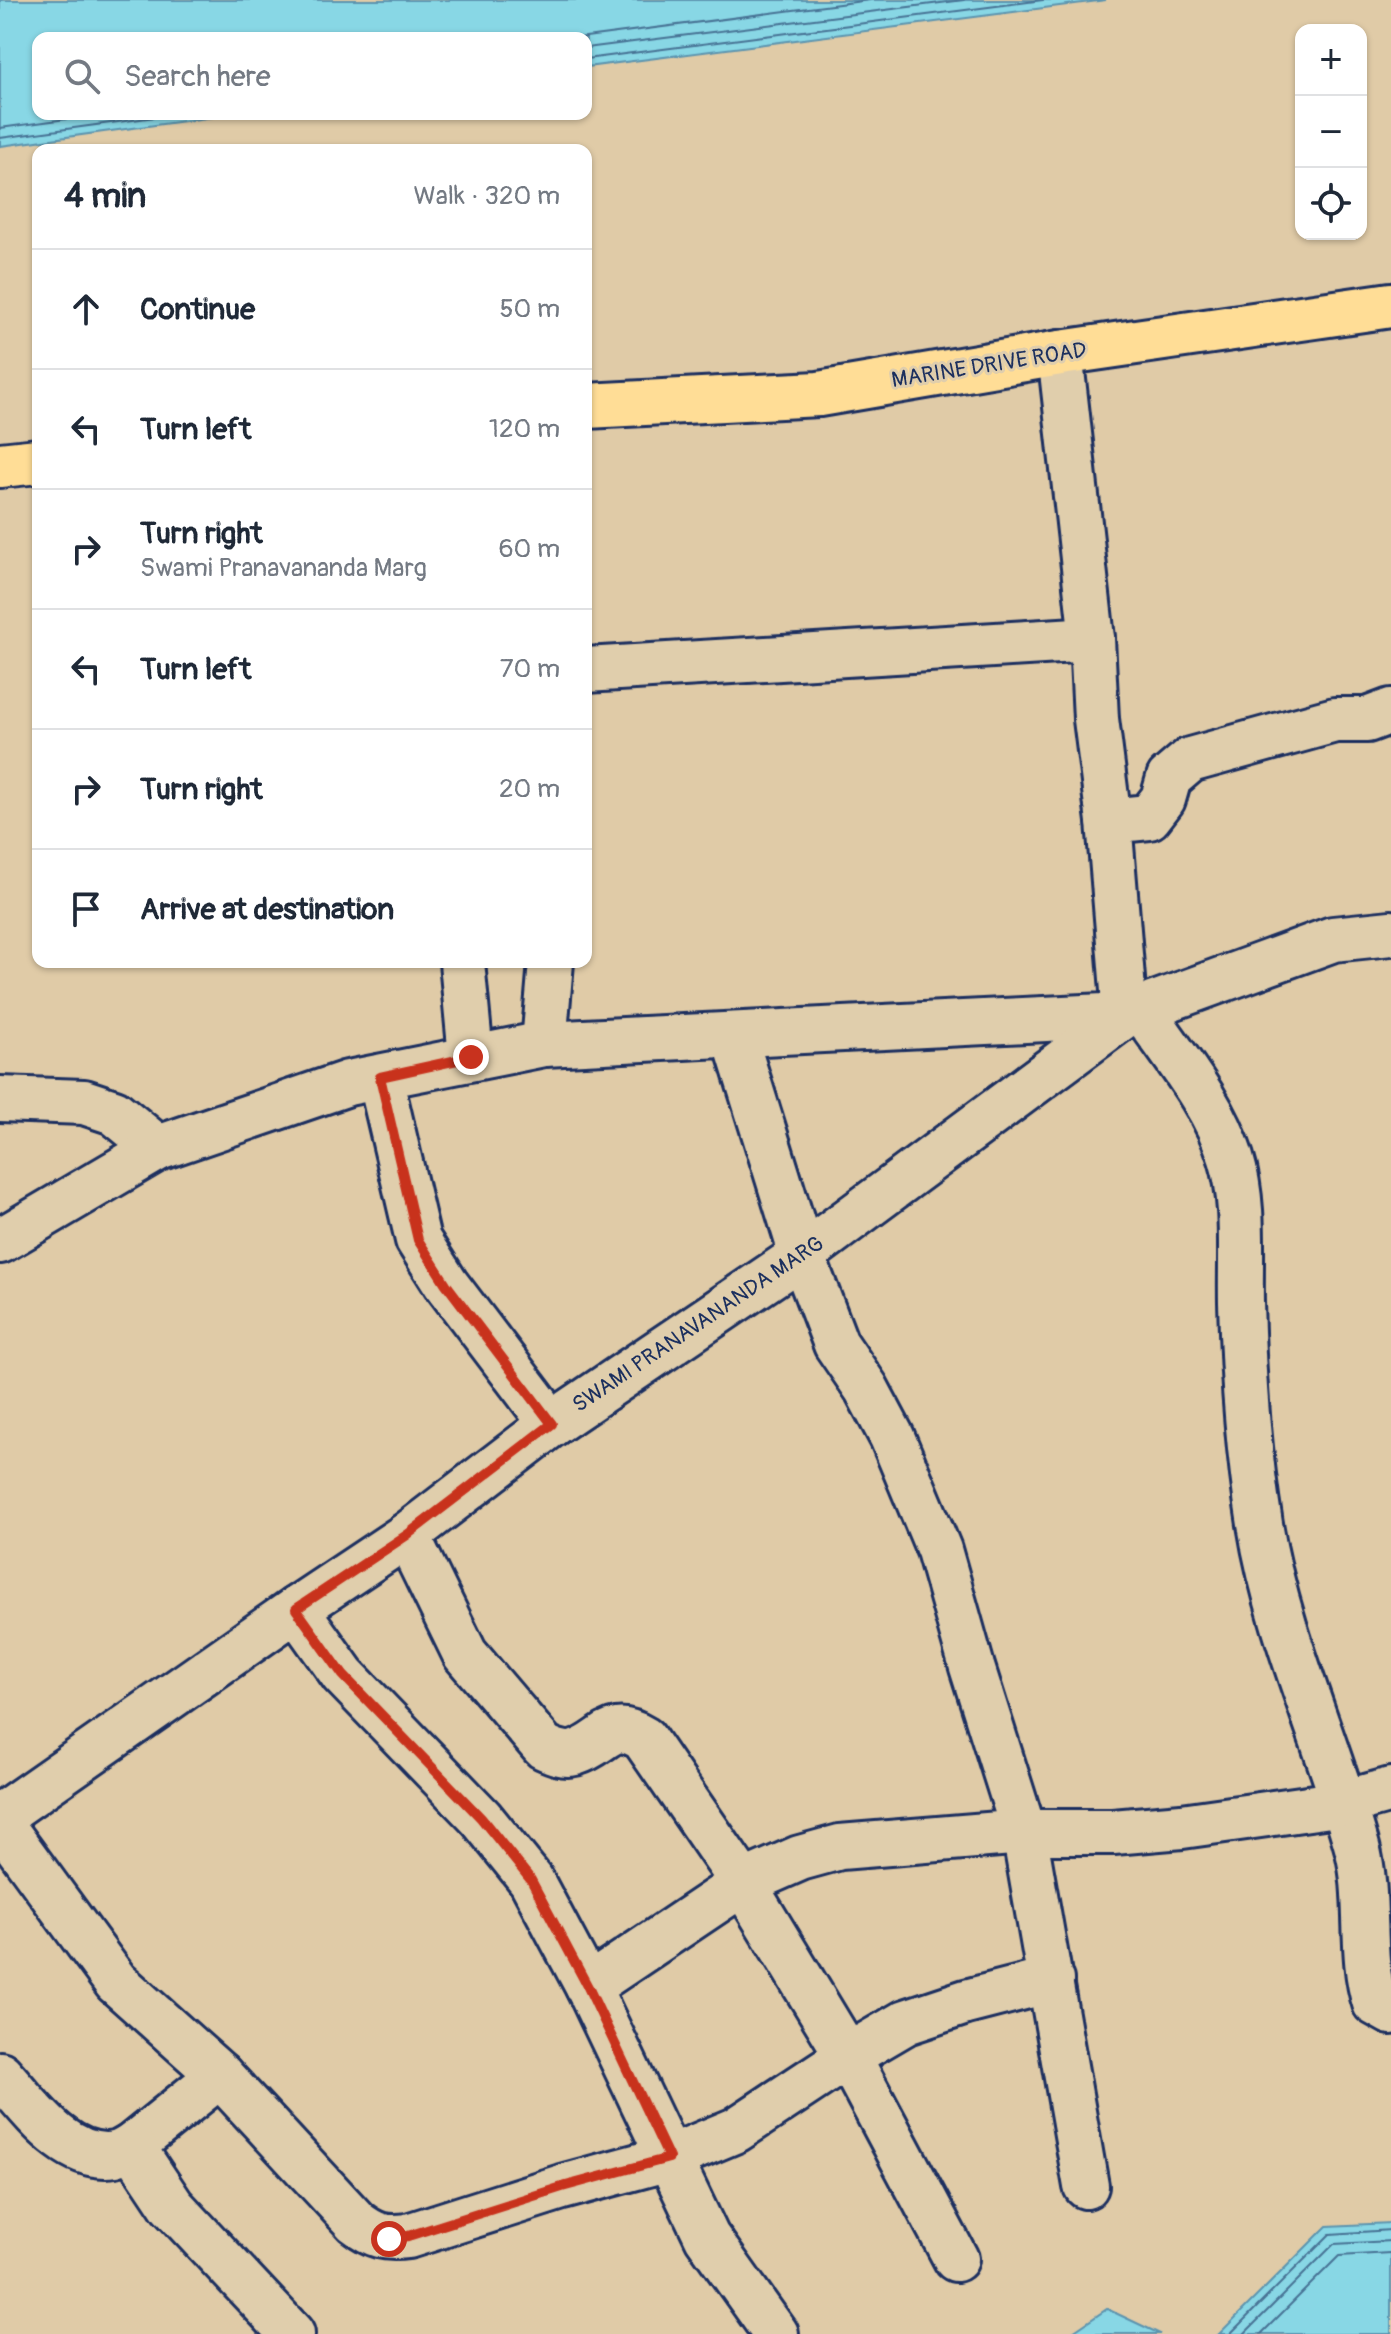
<!DOCTYPE html>
<meta charset="utf-8">
<style>
body{margin:0;font-family:Pangolin,sans-serif;background:#f2f2f3;color:#1f2937}
.controls{position:absolute;right:24px;top:24px;display:grid;overflow:hidden;border-radius:16px;box-shadow:0 2px 6px #0004}
.controls button{width:72px;height:72px;display:grid;place-items:center;padding:0;border:0;border-bottom:2px solid #e0e1e3;background:#fff;color:#1f2937;font:40px sans-serif}
.stop{position:absolute;width:24px;height:24px;margin:-18px;border:6px solid #c8321e;border-radius:50%;background:#fff}
.stop.end{background:#c8321e;border-color:#fff;box-shadow:0 2px 8px #0008}
.list{margin:0;padding:0;list-style:none}
h2{display:flex;justify-content:space-between;align-items:center;height:104px;margin:0;padding:0 32px;font-size:34px}
h2 small{font-size:26px;font-weight:400;color:#747a83}
.list li{display:grid;grid-template-columns:52px 1fr auto;gap:24px;align-items:center;box-sizing:border-box;height:120px;padding:0 32px;border-top:2px solid #e0e1e3}
.list b{display:block;font-size:30px;white-space:nowrap}
.list p{margin:0;font-size:26px;white-space:nowrap;color:#747a83}
.list em{font-size:26px;font-style:normal;color:#747a83}
.icon{flex:none;width:44px;height:44px;fill:none;stroke:currentColor;stroke-width:2;stroke-linecap:round;stroke-linejoin:round}
.map{position:relative;flex:none;width:1391px;height:2334px;overflow:hidden}
.search{position:absolute;background:#fff;box-shadow:0 2px 6px #0004;left:32px;top:32px;width:560px;height:88px;display:flex;align-items:center;gap:20px;box-sizing:border-box;padding:0 28px;border-radius:16px;color:#747a83;font-size:30px}
.panel{position:absolute;background:#fff;box-shadow:0 2px 6px #0004;left:32px;top:144px;width:560px;height:824px;border-radius:16px}
.map>svg:first-child{display:block}
.water{fill:#88d7e5;stroke:#5c94af;stroke-width:2}
.lines{fill:none;stroke-linecap:round;stroke-linejoin:round}
.shore{stroke:#477294;stroke-width:2}
.minor-casing{stroke:#1b2f5e;stroke-width:50}
.highway-casing{stroke:#1b2f5e;stroke-width:50}
.minor{stroke:#e0ceac;stroke-width:44}
.highway{stroke:#ffdd96;stroke-width:44}
.route{stroke:#c8321e;stroke-width:10}
.labels{text-anchor:middle;dominant-baseline:central;stroke-width:6;stroke-linejoin:round;paint-order:stroke}
.street-label{font-size:22px;fill:#1b2f5e;stroke:#e0ceac}
</style>
<div class="map">
<svg width="1391" height="2334" viewBox="0 0 1391 2334">
<rect width="100%" height="100%" fill="#e0cba7"/>
<filter id="ink" filterUnits="userSpaceOnUse"><feTurbulence type="fractalNoise" baseFrequency=".0125" numOctaves="2"/><feDisplacementMap in="SourceGraphic" scale="16" xChannelSelector="R" yChannelSelector="G"/><feConvolveMatrix kernelMatrix="1 2 1 2 8 2 1 2 1" color-interpolation-filters="sRGB"/></filter>
<g filter="url(#ink)">
<g class="water">
<path d="M0 0H1106L586 67V38H38V114H236L0 146Z"/>
<path d="M1391 2223V2334H1219L1327 2226Z"/>
<path d="M1107 2309 1160 2334H1070Z"/>
</g>
<g class="lines">
<g class="shore">
<path d="M578 38 870 0"/>
<path d="M586 48 964 0"/>
<path d="M586 59 1043 0"/>
<path d="M0 128 103 114"/>
<path d="M0 138 177 114"/>
<path d="M1230 2334 1330 2234 1391 2230"/>
<path d="M1244 2334 1334 2244 1391 2241"/>
<path d="M1261 2334 1339 2256 1391 2253"/>
</g>
<g class="minor-casing">
<g id="minor">
<path d="M586 670 1092 639"/>
<path d="M1109 821 1149 817 1163 799 1169 778 1190 760 1335 720H1367L1391 711"/>
<path d="M462 962 471 1057"/>
<path d="M1141 1008C1173 1055 1214 1103 1231 1158 1245 1203 1240 1255 1241 1302 1243 1377 1248 1450 1260 1524 1278 1636 1327 1739 1357 1847 1371 1898 1359 1953 1375 2003L1391 2012"/>
<path d="M734 1035 802 1255 836 1344 866 1388 892 1437 939 1550 972 1667 1024 1832 1086 2186"/>
<path d="M544 1044 551 962"/>
<path d="M380 1077 418 1240 446 1284 552 1424"/>
<path d="M0 1099 84 1102 114 1112 158 1148"/>
<path d="M0 1241 158 1148 348 1083 544 1044 1125 1015 1109 821 1096 719 1092 639 1060 353"/>
<path d="M407 1535 465 1654 544 1747C553 1751 564 1756 575 1753 606 1744 609 1717 644 1739L743 1883 848 2056 956 2259"/>
<path d="M296 1609 343 1675 481 1818 531 1880 588 1987 707 2237 776 2334"/>
<path d="M0 1816 296 1609 407 1535 552 1424 802 1255 1125 1015 1333 939 1391 933"/>
<path d="M0 1823 116 1982 220 2075 356 2222C374 2236 385 2239 408 2236L562 2187 669 2158 736 2130 848 2056 906 2022 966 2002 1051 1980"/>
<path d="M588 1987 743 1883 800 1858 840 1847 1024 1832H1113L1182 1826 1344 1803 1391 1790"/>
<path d="M0 2074C28 2104 66 2163 115 2154 120 2153 127 2149 132 2146L220 2075"/>
<path d="M132 2146 172 2206 292 2334"/>
</g>
</g>
<g class="highway-casing">
<g id="highway">
<path d="M586 406 819 394 1060 353 1391 305"/>
<path d="M0 465 38 461"/>
</g>
</g>
<use href="#minor" class="minor"/>
<use href="#highway" class="highway"/>
</g>
</g>
<g class="lines" filter="url(#ink)">
<path class="route" d="M389 2239 408 2236 562 2187 669 2158 588 1987 531 1880 481 1818 343 1675 296 1609 407 1535 552 1424 446 1284 418 1240 380 1077 471 1057"/>
</g>
<g class="labels">
<g class="street-label">
<text transform="translate(989 365) rotate(-9)">MARINE DRIVE ROAD</text>
<text transform="translate(698 1324) rotate(-34)">SWAMI PRANAVANANDA MARG</text>
</g>
</g>
</svg>
<div class="controls">
<button>+</button>
<button>−</button>
<button><svg class="icon" aria-label="locate" viewBox="0 0 24 24"><circle cx="12" cy="12" r="6"/><path d="M12 2v4M12 18v4M2 12h4M18 12h4"/></svg></button>
</div>
<div class="stop" style="left:389px;top:2239px"></div>
<div class="stop end" style="left:471px;top:1057px"></div>
<div class="search"><svg class="icon" aria-label="search" viewBox="0 0 24 24"><circle cx="10" cy="10" r="6"/><path d="M15 15l6 6"/></svg>Search here</div>
<section class="panel">
<h2>4 min<small>Walk · 320 m</small></h2>
<ul class="list">
<li><svg class="icon" aria-label="ahead" viewBox="0 0 24 24"><path d="M12 20V5M6 11l6-6 6 6"/></svg><div><b>Continue</b></div><em>50 m</em></li>
<li><svg class="icon" aria-label="left" viewBox="0 0 24 24"><path d="M17 20v-9H6M10 6l-5 5 5 5"/></svg><div><b>Turn left</b></div><em>120 m</em></li>
<li><svg class="icon" aria-label="right" viewBox="0 0 24 24"><path d="M7 20v-9h11M14 6l5 5-5 5"/></svg><div><b>Turn right</b><p>Swami Pranavananda Marg</p></div><em>60 m</em></li>
<li><svg class="icon" aria-label="left" viewBox="0 0 24 24"><path d="M17 20v-9H6M10 6l-5 5 5 5"/></svg><div><b>Turn left</b></div><em>70 m</em></li>
<li><svg class="icon" aria-label="right" viewBox="0 0 24 24"><path d="M7 20v-9h11M14 6l5 5-5 5"/></svg><div><b>Turn right</b></div><em>20 m</em></li>
<li><svg class="icon" aria-label="arrive" viewBox="0 0 24 24"><path d="M6 21V4h12l-3 4 3 4H6"/></svg><div><b>Arrive at destination</b></div></li>
</ul>
</section>
</div>
